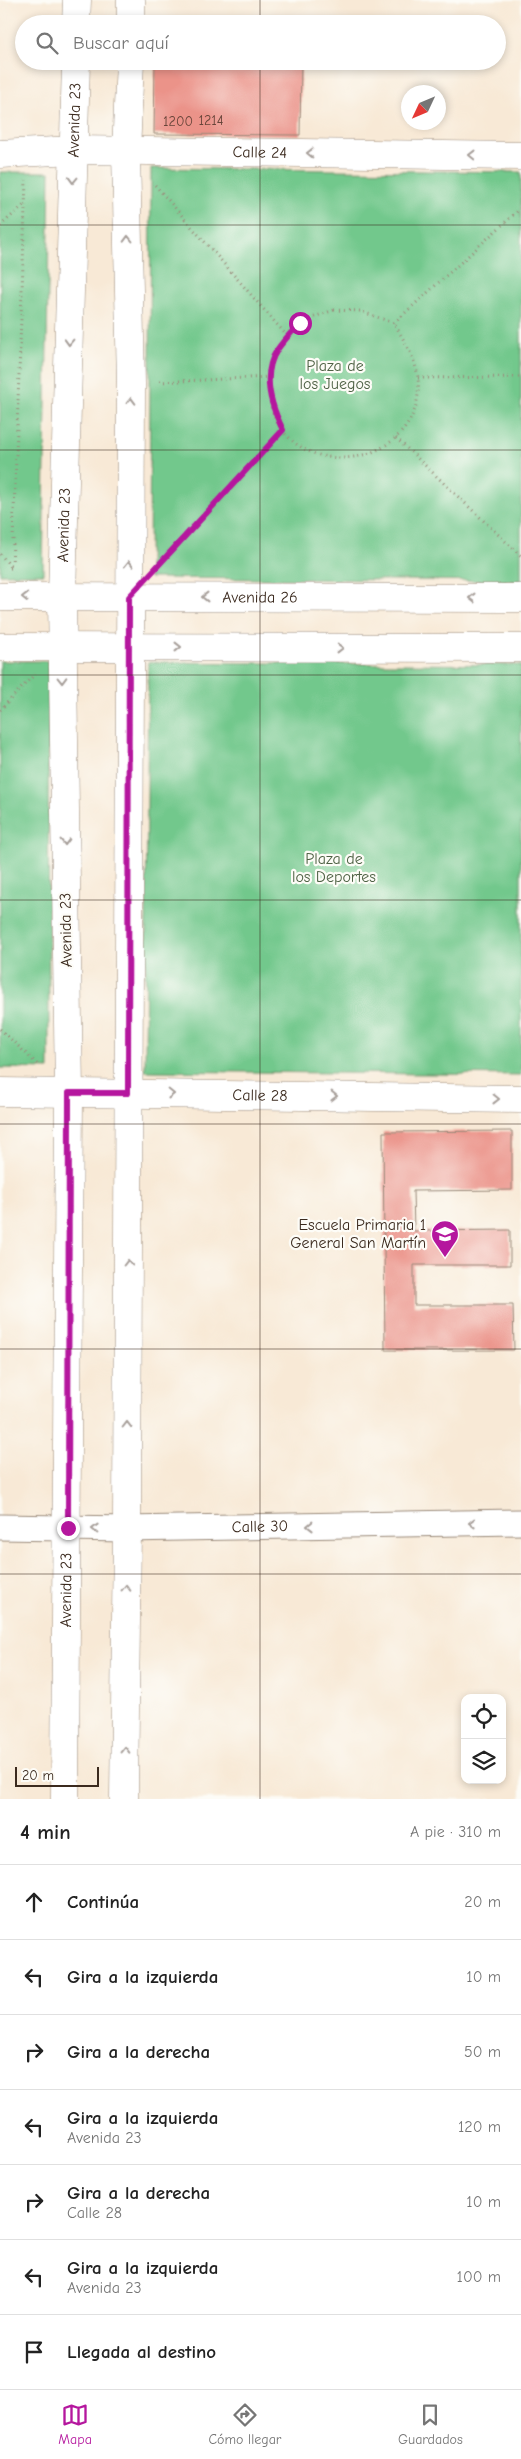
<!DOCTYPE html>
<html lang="es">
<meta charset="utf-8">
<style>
body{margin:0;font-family:"Comic Neue",sans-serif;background:#f2f2f2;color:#222}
.controls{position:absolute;right:15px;bottom:15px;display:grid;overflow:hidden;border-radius:10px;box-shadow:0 2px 8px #0003}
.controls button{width:45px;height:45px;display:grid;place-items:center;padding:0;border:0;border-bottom:1px solid #e0e0e0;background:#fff;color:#222;font:25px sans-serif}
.compass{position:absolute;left:401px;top:85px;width:45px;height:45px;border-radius:50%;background:#fff;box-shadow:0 2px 8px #0003;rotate:226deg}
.scale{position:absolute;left:15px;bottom:12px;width:84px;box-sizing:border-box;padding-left:5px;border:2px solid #3b2a1e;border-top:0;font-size:14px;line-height:18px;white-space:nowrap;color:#3b2a1e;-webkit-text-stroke:4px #fdfcf7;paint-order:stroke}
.stop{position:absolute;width:15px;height:15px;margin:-11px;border:4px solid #b5179e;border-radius:50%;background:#fff}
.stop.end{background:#b5179e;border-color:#fff;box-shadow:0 1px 5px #0008}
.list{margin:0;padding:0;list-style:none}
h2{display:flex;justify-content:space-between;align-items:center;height:65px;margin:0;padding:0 20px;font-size:21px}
h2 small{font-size:16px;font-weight:400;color:#767676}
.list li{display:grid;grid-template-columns:32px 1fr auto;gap:15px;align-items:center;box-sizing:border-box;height:75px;padding:0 20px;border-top:1px solid #e0e0e0}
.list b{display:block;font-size:19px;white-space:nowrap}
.list p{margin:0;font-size:16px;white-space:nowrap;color:#767676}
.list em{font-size:16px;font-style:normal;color:#767676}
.icon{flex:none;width:28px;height:28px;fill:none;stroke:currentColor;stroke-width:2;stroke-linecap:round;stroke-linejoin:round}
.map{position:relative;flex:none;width:521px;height:1799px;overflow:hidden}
.search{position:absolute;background:#fff;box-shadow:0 2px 8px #0003;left:15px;right:15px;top:15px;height:55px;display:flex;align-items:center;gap:12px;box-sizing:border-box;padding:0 18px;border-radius:28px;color:#767676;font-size:19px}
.sheet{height:590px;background:#fff}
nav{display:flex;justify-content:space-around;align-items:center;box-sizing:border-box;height:70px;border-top:1px solid #e0e0e0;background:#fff;font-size:14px;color:#767676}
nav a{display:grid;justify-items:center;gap:2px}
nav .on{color:#b5179e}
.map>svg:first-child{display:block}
.green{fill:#72c88c;stroke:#567955}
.building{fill:#eb9389}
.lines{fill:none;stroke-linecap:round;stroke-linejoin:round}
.minor-casing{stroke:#9a8a7a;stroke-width:27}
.secondary-casing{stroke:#9a8a7a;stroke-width:29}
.path{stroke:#9a8a7a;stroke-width:3;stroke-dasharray:1 4;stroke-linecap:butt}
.minor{stroke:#fff;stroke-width:25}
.secondary{stroke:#fff;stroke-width:28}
.oneway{stroke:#a79f9a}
.route{stroke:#b5179e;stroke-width:6}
.grid{fill:none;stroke:#3b2a1e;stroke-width:1;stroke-opacity:0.55}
.labels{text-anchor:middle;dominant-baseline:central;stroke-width:4.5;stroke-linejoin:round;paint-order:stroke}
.number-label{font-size:14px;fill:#674439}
.street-label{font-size:16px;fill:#3b2a1e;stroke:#fdfcf7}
.park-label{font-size:16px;fill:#4e6144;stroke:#fdfcf7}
.poi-label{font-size:16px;fill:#3b2a1e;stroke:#fdfcf7;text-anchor:end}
</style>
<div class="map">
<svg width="521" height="1799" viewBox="0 0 521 1799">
<rect width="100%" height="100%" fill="#fdfcf7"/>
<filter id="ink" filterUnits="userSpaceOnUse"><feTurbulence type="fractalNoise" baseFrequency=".02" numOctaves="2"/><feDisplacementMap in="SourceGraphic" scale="10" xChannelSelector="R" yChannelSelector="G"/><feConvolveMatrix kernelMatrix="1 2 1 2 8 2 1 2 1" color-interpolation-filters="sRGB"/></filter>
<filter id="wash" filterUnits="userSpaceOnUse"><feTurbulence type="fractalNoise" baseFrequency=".0096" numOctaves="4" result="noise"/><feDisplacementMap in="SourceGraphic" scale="20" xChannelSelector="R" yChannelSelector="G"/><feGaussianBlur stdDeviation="1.12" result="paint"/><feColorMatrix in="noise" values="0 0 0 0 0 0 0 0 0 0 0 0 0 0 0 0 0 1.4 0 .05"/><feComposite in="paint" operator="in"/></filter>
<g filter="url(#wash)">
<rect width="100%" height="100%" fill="#f8e9d6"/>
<g class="green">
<path d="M151 168 521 172V581L149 578Z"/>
<path d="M0 172H50L43 574H0Z"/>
<path d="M0 661H48L49 1069 0 1068Z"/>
<path d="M148 662 521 665V1075L145 1071Z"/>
</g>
<g id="blocks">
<g class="building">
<path d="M155 62H301L300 135 154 134Z"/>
<path d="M512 1131V1190L413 1191 414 1231 510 1230V1265H414V1305H513L514 1350H385L383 1132Z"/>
</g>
</g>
</g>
<g filter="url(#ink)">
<use href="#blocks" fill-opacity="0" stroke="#9a8a7a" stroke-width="1"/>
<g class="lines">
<g class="minor-casing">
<g id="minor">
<path id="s1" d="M0 1527 127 1529 521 1522"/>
</g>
</g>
<g class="secondary-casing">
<g id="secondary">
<path d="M76 24 77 0"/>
<path d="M131 24V0"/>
<path id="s2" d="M0 154 74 150 521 156"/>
<path id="s3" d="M0 597 521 598"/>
<path d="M0 647 521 648"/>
<path id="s4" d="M0 1092 521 1099"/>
<path id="s5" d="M65 1799 69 1093 62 597 76 61"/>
<path d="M124 1799 127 1529 131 384 126 152 130 61"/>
</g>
</g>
<g class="path">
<path d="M155 185 288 337"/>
<path d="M0 226 25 204"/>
<path d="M334 310 360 311 394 323C403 339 416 359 418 378 427 466 294 490 271 406 270 399 270 391 269 383 267 365 285 331 302 323 312 317 323 314 334 310Z"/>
<path d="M394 323 521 208"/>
<path d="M418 378 521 377"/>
<path d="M159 382 269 377"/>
<path d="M396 438 521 556"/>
<path d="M0 554 12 568"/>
<path d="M158 565 283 430"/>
<path d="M10 568H12L26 180"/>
<path d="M0 710 35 674"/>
<path d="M0 1029 37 1064"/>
</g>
<use href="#minor" class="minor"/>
<use href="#secondary" class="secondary"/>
</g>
<defs><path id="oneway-chevron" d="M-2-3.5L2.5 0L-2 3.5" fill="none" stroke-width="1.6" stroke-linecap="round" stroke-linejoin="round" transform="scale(1.25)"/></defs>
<g class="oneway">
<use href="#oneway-chevron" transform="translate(310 153) rotate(-179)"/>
<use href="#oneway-chevron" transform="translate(472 155) rotate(-179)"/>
<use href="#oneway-chevron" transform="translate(73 180) rotate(92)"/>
<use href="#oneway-chevron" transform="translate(128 239) rotate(-91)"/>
<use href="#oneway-chevron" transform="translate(69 342) rotate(92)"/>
<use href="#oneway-chevron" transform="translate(131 401) rotate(-89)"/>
<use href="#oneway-chevron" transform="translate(129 564) rotate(-89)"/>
<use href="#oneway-chevron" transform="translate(25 597) rotate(180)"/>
<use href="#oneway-chevron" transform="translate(205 597) rotate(-180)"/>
<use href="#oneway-chevron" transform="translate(472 598) rotate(-180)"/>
<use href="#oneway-chevron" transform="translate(178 647)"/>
<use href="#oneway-chevron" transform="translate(340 648)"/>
<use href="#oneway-chevron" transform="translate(62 680) rotate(89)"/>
<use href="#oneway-chevron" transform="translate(65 842) rotate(89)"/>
<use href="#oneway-chevron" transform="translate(171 1094) rotate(1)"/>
<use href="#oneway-chevron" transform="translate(334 1096) rotate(1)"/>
<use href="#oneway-chevron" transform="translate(496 1099) rotate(1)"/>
<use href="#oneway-chevron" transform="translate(128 1263) rotate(-90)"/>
<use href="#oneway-chevron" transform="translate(127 1425) rotate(-90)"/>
<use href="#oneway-chevron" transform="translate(472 1523) rotate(179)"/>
<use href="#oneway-chevron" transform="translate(310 1526) rotate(179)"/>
<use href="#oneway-chevron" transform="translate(95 1529) rotate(-179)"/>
<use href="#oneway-chevron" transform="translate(126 1588) rotate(-89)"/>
<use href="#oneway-chevron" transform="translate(125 1750) rotate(-89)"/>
</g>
</g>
<g class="lines" filter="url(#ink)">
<path class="route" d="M68 1528 69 1093H128L129 597 283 430C271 406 261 375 277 350 283 341 292 332 300 323"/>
</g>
<path class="grid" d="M260 0V24M260 61V1799M0 225H521M0 450H521M0 675H521M0 900H521M0 1124H521M0 1349H521M0 1574H521"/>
<defs>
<g id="school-pin" transform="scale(1.4375)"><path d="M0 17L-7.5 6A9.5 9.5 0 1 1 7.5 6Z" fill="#b5179e" stroke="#fdfcf7"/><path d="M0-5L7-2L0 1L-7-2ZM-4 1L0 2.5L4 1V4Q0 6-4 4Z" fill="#fff"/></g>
</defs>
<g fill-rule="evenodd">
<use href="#school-pin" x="445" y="1234"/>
</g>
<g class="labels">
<g class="number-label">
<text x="211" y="120">1214</text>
<text x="178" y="121">1200</text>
</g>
<g class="street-label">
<text stroke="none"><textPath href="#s5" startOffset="1679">Avenida 23</textPath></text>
<text stroke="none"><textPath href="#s2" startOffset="260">Calle 24</textPath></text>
<text stroke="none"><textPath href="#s5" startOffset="1274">Avenida 23</textPath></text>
<text stroke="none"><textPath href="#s3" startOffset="260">Avenida 26</textPath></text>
<text transform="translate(66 930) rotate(-91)">Avenida 23</text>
<text stroke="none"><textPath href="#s4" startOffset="260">Calle 28</textPath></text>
<text stroke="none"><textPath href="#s1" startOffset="260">Calle 30</textPath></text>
<text stroke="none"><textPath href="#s5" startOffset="209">Avenida 23</textPath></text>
</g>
<g class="park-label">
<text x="335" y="366">Plaza de<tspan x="335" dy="18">los Juegos</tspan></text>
<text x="334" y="859">Plaza de<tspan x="334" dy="18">los Deportes</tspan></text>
</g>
<g class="poi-label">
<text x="426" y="1225">Escuela Primaria 1<tspan x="426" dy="18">General San Martín</tspan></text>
</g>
</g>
</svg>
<div class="controls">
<button><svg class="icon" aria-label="locate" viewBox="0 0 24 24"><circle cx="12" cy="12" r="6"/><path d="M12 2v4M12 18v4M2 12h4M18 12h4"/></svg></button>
<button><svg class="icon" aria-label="layers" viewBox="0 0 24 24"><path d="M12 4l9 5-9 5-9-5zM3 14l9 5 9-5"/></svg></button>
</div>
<svg class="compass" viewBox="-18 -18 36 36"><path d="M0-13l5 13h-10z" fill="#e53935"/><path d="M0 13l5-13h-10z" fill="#767676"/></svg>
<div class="scale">20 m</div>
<div class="stop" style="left:300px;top:323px"></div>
<div class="stop end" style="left:68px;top:1528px"></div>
<div class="search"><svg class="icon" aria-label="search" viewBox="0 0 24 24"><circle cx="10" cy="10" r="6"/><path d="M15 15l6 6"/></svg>Buscar aquí</div>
</div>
<section class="sheet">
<h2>4 min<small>A pie · 310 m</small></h2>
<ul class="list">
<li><svg class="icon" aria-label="ahead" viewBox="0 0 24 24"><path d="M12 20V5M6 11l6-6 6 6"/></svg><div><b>Continúa</b></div><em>20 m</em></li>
<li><svg class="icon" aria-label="left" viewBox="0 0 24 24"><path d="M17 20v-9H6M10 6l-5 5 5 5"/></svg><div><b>Gira a la izquierda</b></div><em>10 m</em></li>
<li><svg class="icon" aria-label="right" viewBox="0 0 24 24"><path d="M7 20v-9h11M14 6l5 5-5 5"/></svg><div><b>Gira a la derecha</b></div><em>50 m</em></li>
<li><svg class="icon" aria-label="left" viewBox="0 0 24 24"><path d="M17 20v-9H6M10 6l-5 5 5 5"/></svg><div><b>Gira a la izquierda</b><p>Avenida 23</p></div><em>120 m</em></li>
<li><svg class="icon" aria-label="right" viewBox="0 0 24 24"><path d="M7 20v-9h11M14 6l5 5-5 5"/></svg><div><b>Gira a la derecha</b><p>Calle 28</p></div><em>10 m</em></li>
<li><svg class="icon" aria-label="left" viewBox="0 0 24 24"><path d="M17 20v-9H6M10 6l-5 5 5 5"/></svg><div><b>Gira a la izquierda</b><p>Avenida 23</p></div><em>100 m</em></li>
<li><svg class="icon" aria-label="arrive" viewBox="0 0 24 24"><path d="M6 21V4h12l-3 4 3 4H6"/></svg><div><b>Llegada al destino</b></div></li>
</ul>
</section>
<nav>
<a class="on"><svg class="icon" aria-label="map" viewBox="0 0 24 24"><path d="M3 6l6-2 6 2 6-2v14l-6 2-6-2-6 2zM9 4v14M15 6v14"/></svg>Mapa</a>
<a><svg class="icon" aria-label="directions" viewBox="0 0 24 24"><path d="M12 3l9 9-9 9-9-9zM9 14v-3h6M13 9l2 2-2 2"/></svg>Cómo llegar</a>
<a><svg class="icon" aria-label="saved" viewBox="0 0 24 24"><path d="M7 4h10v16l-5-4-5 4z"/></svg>Guardados</a>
</nav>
